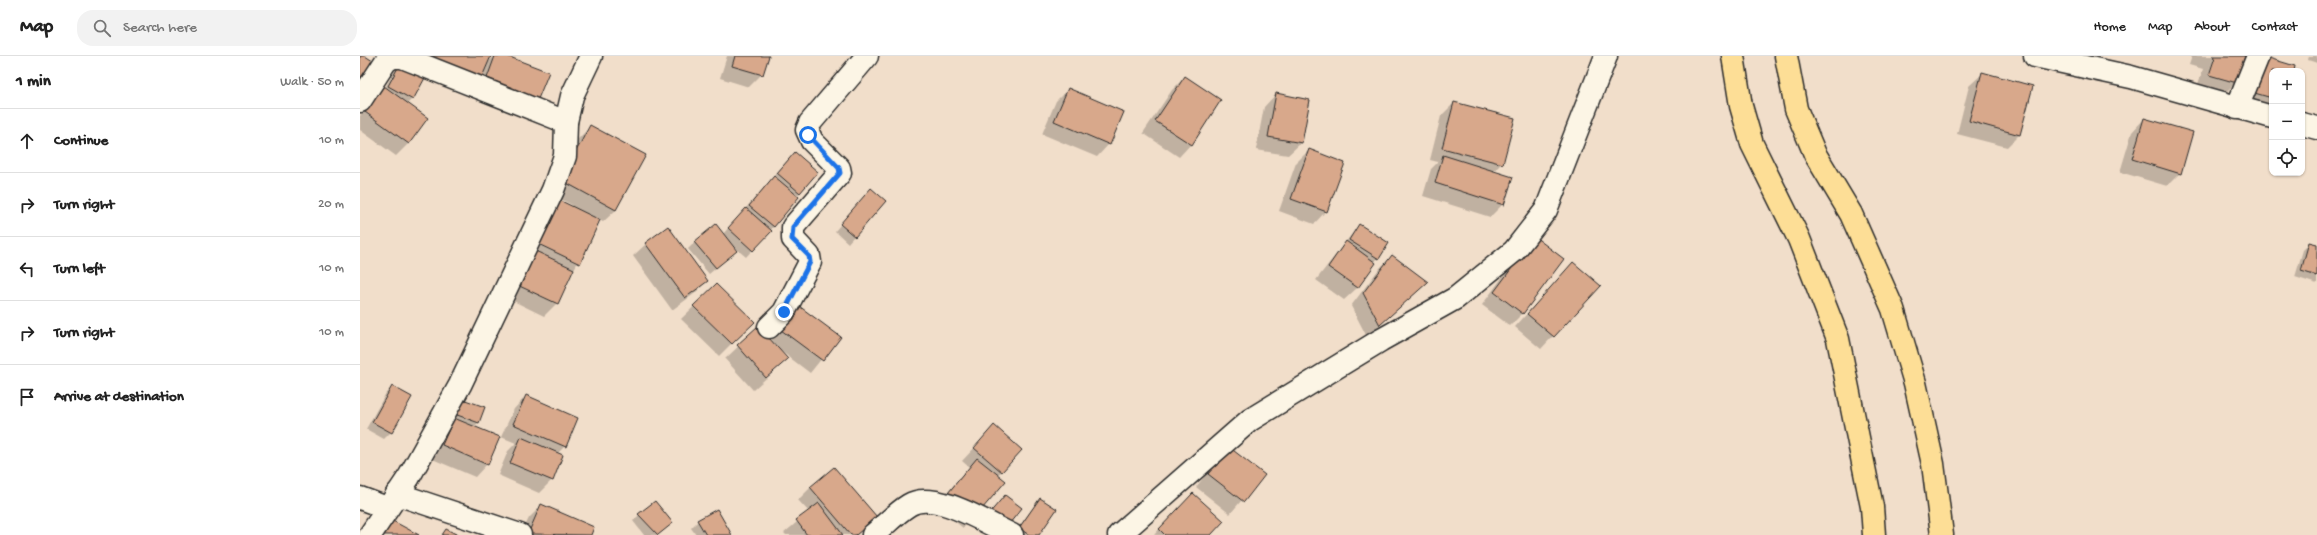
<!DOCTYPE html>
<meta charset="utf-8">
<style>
body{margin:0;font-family:"Gochi Hand",sans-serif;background:#f2f2f2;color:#222}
.controls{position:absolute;right:12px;top:12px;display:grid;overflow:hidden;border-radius:8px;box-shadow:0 1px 3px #0004}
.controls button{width:36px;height:36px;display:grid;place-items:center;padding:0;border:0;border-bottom:1px solid #e0e0e0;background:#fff;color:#222;font:20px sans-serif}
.stop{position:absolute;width:12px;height:12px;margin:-9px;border:3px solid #1a73e8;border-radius:50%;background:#fff}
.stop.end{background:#1a73e8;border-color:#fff;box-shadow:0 1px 4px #0008}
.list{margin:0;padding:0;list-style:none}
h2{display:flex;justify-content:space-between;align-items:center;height:52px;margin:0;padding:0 16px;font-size:17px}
h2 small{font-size:13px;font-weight:400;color:#767676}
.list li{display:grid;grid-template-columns:26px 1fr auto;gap:12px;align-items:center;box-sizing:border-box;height:64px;padding:0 16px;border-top:1px solid #e0e0e0}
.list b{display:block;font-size:15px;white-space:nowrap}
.list em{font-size:13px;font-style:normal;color:#767676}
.icon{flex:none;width:22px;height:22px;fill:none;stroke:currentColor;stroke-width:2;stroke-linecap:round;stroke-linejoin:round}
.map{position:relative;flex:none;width:1957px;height:479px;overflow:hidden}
header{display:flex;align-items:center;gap:24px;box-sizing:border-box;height:56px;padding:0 20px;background:#fff;border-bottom:1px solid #e0e0e0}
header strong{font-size:19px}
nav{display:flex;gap:22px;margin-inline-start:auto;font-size:14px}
.search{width:280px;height:36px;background:#f2f2f2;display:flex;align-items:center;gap:10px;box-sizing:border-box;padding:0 14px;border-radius:16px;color:#767676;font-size:15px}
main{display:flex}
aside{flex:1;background:#fff}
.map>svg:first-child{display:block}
.shadow{fill:#0003}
.building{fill:#d8a88b;stroke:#2b2b2b}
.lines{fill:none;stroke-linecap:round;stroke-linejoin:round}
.minor-casing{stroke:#2b2b2b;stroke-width:25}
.major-casing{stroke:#2b2b2b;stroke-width:25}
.minor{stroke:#fcf5e5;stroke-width:22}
.major{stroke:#fdde96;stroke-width:22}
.route{stroke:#1a73e8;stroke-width:5}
</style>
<header>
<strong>Map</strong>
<div class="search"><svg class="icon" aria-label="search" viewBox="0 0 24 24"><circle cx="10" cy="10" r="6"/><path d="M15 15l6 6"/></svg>Search here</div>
<nav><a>Home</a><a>Map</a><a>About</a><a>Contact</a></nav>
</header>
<main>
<aside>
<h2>1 min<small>Walk · 50 m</small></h2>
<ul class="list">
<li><svg class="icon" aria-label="ahead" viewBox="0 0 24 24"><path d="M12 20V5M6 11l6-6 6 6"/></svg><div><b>Continue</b></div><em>10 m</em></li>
<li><svg class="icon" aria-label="right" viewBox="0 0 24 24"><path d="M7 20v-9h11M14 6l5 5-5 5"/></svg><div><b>Turn right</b></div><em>20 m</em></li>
<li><svg class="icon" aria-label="left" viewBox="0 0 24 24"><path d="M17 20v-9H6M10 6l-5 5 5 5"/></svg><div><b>Turn left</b></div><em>10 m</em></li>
<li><svg class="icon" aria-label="right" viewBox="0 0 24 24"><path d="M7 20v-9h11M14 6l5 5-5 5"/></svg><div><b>Turn right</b></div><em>10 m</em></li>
<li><svg class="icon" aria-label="arrive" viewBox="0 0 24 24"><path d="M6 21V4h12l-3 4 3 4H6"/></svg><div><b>Arrive at destination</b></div></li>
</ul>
</aside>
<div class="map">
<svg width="1957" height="479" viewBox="0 0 1957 479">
<rect width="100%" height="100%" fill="#f1deca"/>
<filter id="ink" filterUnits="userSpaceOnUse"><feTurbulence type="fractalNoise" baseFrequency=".025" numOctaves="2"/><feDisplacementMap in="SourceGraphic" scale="8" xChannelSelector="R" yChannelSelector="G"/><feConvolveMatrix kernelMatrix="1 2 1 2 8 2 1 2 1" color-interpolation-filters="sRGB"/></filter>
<g filter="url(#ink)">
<g class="shadow">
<path d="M130 0 127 7 134 0H145L177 42 165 55 48 11 52 43 47 48 49 87 36 100 0 74V60L11 44 25 32 35 14 42 7Z"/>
<path d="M367 0H408L402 18 389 31 360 22Z"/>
<path d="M1832 0H1883L1876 26 1863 39 1837 31 1843 13 1829 9Z"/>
<path d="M1949 0H1957V7L1948 4Z"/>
<path d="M1902 2 1933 15H1912V57L1880 49Z"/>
<path d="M1622 18 1660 78 1647 91 1597 78 1609 30Z"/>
<path d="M825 21 831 88 819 101 783 77 812 34Z"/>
<path d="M708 33 749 88 737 101 682 78 696 45Z"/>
<path d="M916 38 948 44 941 87 928 99 896 94 904 51Z"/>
<path d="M1094 47 1142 107 1133 116 1143 148 1130 161 1063 140 1071 113 1078 106 1070 104 1081 60Z"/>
<path d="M1784 63 1820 117 1807 130 1760 116 1772 76Z"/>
<path d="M231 70 285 99 256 154 243 166 239 164 197 247 184 260 141 239 157 206 211 151 212 149 189 137 218 83Z"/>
<path d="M949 94 966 155 954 168 919 155 936 107Z"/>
<path d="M428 104 440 136 410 175 386 201 373 190 376 195 349 218 328 193 335 186 363 178Z"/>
<path d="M505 140 494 180 488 187 475 175Z"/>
<path d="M999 169 1028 187 997 232 984 244 956 224Z"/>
<path d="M1950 187 1957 189V228L1935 221 1943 194Z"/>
<path d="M286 188 347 225 334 238 312 254 273 200Z"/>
<path d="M1162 195 1163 257 1150 270 1122 249Z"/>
<path d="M1032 200 1054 238 1007 281 991 250 1019 213Z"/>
<path d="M1201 220 1239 230 1181 293 1155 271Z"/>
<path d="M356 229 393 266 359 300 321 263Z"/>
<path d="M427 264 479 281 450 317 421 295 414 315 393 334 365 303 398 272 411 285Z"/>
<path d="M32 331 51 341 31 376 24 383 6 373 26 337Z"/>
<path d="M166 340 205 390 197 398 192 424 179 437 138 419 148 395 156 387 141 381 154 353Z"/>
<path d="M88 348 118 367 114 371 127 408 115 421 70 402Z"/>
<path d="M634 371 660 394 638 419 615 460 603 472 576 450 609 411 602 405Z"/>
<path d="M857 405 903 419 870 458 836 431Z"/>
<path d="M451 431 515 461 497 479H426L424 477 449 456 438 444Z"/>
<path d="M681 443 678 479H653L674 450Z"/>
<path d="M181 450 233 472 230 479H161L169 462Z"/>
<path d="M820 450 850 479H794Z"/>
<path d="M279 459 305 473 298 479H284L273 465Z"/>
<path d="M338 465 371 479H336L331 472Z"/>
</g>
<g class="building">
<path d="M0 0H5L16 7 0 36Z"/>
<path d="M68 0H131L122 21Z"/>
<path d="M135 0H147L189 16 178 43 127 22Z"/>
<path d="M375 0H409L403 19 372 10Z"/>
<path d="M1853 0H1885L1877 27 1849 19 1855 1Z"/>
<path d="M1902 0 1935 10 1934 15H1912V42L1891 36Z"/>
<path d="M41 6 66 20 53 44 28 30Z"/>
<path d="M1622 16 1673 30 1660 79 1609 65Z"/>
<path d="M825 20 861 44 832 89 795 65Z"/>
<path d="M24 30 68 62 49 88 5 56Z"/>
<path d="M708 32 764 56 750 89 694 65Z"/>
<path d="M916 37 950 44 942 87 908 81Z"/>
<path d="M1094 46 1155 62 1143 108 1082 92Z"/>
<path d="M1784 62 1833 76 1821 118 1772 103Z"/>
<path d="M230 69 286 99 256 154 201 124Z"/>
<path d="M949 93 985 107 967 156 931 143Z"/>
<path d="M435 96 458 116 440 137 417 117Z"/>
<path d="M1083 99 1153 121 1144 149 1075 127Z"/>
<path d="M414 120 439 141 414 171 389 150Z"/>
<path d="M511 132 526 145 495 181 480 168Z"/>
<path d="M193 141 240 164 220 208 172 185Z"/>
<path d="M386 152 412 175 393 195 368 172Z"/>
<path d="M356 168 377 195 356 212 334 186Z"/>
<path d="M999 168 1029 187 1019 203 989 184Z"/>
<path d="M308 170 348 225 325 242 285 187Z"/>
<path d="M1175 181 1204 203 1163 258 1134 236Z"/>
<path d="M986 185 1016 207 998 232 968 211Z"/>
<path d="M1949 186 1957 188V220L1941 215Z"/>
<path d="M169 192 214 213 198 248 153 227Z"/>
<path d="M1032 199 1068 226 1020 269 1003 237Z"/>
<path d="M1213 206 1241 230 1194 281 1167 258Z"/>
<path d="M356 228 395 266 372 288 333 250Z"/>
<path d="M439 250 481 281 463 305 421 274Z"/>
<path d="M398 270 428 303 406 322 377 289Z"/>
<path d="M32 330 52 341 32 377 12 366Z"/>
<path d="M166 339 218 362 206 391 153 368Z"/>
<path d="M94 340 125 351 119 367 89 356Z"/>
<path d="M94 362 140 381 128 409 82 389Z"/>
<path d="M634 369 662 394 642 416 614 392Z"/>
<path d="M161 381 203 399 193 425 150 407Z"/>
<path d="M869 391 905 419 884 446 848 418Z"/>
<path d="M617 402 646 425 616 460 588 437Z"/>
<path d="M474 411 517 461 496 479H491L450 431Z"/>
<path d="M833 437 864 465 851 479H805L799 473Z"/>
<path d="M645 439 662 452 645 473 628 459Z"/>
<path d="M680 442 697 453 679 479H669L659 472Z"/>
<path d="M295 445 313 467 298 479 278 458Z"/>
<path d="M459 447 483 479H447L436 464Z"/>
<path d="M181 448 234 471 231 479 168 478Z"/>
<path d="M357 453 372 479H346L337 464Z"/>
<path d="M31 464 59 479H23Z"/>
<path d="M86 473 98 479H82Z"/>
</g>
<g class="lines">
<g class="minor-casing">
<g id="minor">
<path d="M1675 0 1771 21 1912 61"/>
<path d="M0 45 26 5 33 1H42L206 66"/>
<path d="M1877 52 1898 0"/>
<path d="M1942 68 1957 72"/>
<path d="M409 271 424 256 450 206 449 200 433 183V171L480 117 479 112 452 85 447 74 450 67 507 0"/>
<path d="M37 438 160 479"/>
<path d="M0 442 27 452"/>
<path d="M10 479 49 421 100 329 193 134 205 100 206 66 212 40 231 0"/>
<path d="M513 479C525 469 536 457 549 449 574 433 628 468 652 479"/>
<path d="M759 479 890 364 1021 284 1096 242 1154 195 1186 154 1246 0"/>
</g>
</g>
<g class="major-casing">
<g id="major">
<path d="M1373 0 1381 50 1392 88 1439 183 1478 283 1512 451 1514 479"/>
<path d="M1426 0 1436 53 1455 98 1491 158 1533 253 1555 327 1573 408 1582 479"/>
</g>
</g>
<use href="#minor" class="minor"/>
<use href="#major" class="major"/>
</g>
</g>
<g class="lines" filter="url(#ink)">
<path class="route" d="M424 256 450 206 449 200 432 183 433 171 480 117 479 112 448 79"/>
</g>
</svg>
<div class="controls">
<button>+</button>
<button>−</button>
<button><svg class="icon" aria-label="locate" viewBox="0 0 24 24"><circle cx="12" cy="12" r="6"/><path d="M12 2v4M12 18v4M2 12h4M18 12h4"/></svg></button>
</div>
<div class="stop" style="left:448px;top:79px"></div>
<div class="stop end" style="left:424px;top:256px"></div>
</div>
</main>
